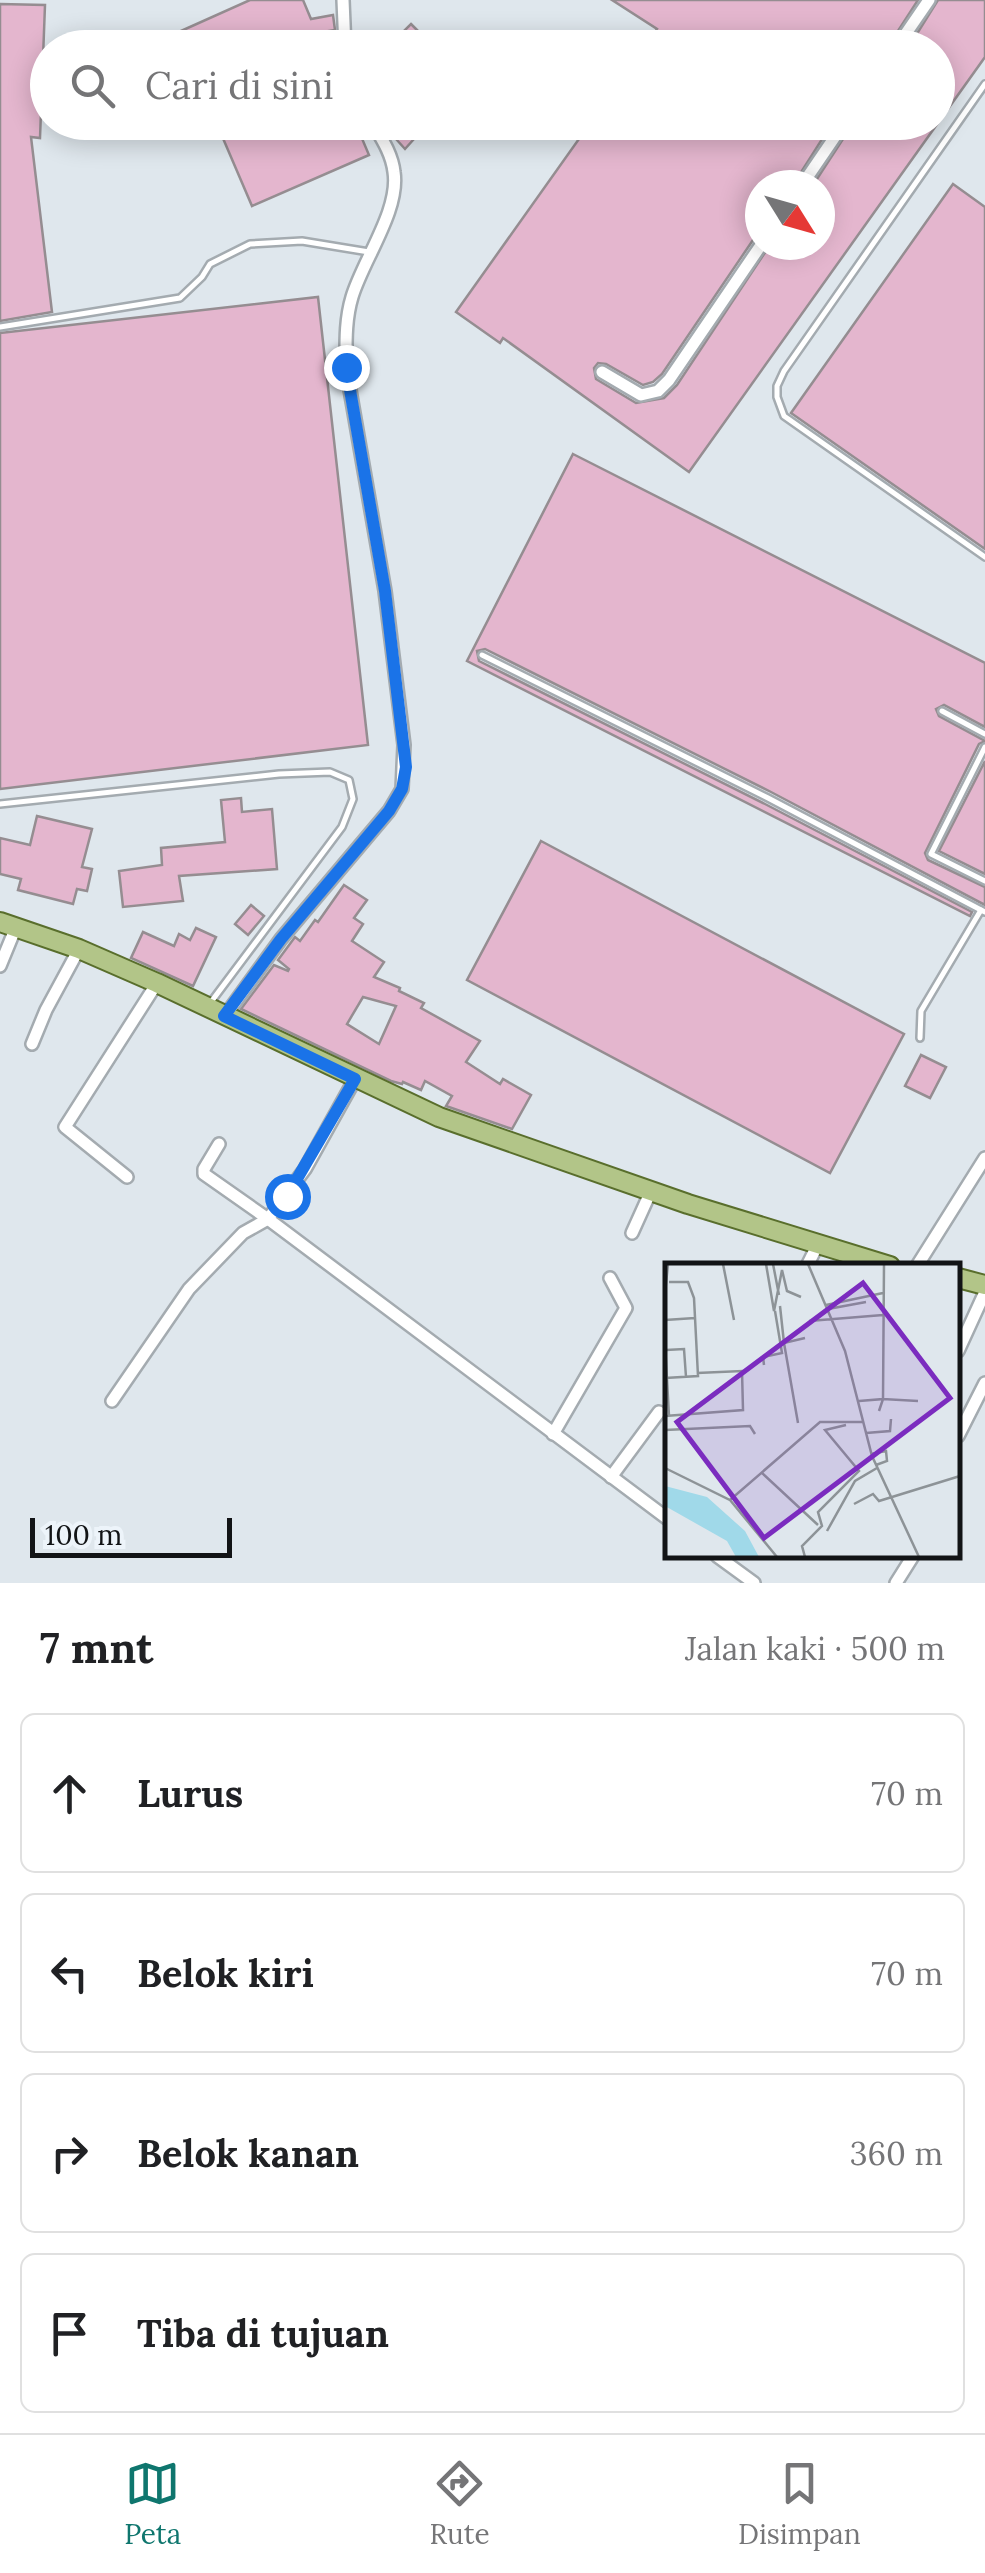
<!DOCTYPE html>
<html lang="id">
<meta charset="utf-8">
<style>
body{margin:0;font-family:Lora,serif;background:#f2f2f2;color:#202124}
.compass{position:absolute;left:745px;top:170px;width:90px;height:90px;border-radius:50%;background:#fff;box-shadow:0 5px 25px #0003;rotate:127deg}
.scale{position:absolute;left:30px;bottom:25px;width:202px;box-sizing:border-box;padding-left:10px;border:5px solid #121416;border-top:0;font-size:28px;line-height:35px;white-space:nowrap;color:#121416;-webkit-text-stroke:8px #edf4fa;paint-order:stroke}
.stop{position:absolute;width:30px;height:30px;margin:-22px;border:8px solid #1a73e8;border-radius:50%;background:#fff}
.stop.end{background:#1a73e8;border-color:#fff;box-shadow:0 2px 10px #0008}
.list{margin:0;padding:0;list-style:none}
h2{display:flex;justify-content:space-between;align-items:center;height:130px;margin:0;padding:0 40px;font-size:42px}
h2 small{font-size:32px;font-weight:400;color:#757577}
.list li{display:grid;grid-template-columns:65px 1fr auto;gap:30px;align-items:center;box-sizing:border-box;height:160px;margin:0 20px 20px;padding:0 20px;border:2px solid #e0e0e0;border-radius:15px}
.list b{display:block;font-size:38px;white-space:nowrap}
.list em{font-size:32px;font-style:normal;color:#757577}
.icon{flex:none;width:55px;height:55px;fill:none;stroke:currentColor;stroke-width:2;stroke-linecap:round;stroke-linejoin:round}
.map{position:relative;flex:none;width:985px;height:1583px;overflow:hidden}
.search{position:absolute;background:#fff;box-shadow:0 5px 25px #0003;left:30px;right:30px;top:30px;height:110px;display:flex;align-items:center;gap:25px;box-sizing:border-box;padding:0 35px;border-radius:55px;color:#757577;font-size:38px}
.sheet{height:850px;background:#fff}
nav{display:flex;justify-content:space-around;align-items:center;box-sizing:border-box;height:140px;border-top:2px solid #e0e0e0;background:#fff;font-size:28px;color:#757577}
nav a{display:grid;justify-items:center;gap:5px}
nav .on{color:#0f766e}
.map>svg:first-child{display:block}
.building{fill:#e4b6ce;stroke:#958d91;stroke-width:2.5;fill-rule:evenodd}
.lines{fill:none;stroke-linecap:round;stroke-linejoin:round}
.service-casing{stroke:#a4abb0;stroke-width:10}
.minor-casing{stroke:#a4abb0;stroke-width:16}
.primary-casing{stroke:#596e2c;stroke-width:22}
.service{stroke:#fff;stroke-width:5}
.minor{stroke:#fff;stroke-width:11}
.primary{stroke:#b2c588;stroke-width:18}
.route{stroke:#1a73e8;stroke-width:12}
.inset-road{fill:none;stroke:#8d9397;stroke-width:2.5}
.view{fill:#7b2cbf;fill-opacity:0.15;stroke:#7b2cbf;stroke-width:5}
.inset-edge{fill:none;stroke:#121416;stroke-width:5}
</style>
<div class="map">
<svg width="985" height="1583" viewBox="0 0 985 1583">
<rect width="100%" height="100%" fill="#dfe7ed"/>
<g class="building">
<path d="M250 0H303L311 19 333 15 335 30 317 33 323 48H143Z"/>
<path d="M612 0H918L887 48H645L657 29Z"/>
<path d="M938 0H985V57L689 472 503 338 500 343 456 312 591 122H833L793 185H760V236L753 240 662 374 653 382 643 385 606 364 598 363 594 368 596 379 636 403 664 398 677 385 770 245H820V185H813L854 122H938V48H908Z"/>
<path d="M0 4 45 5 40 138 31 137 52 312 0 321Z"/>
<path d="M411 24 435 48H375L392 34 396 39Z"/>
<path d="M216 122H355L369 155 252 206Z"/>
<path d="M392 122H414L422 130 405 149 387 129Z"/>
<path d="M953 184 985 207V549L791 413Z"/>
<path d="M318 297 368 745 0 789V333Z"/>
<path d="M573 454 985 663V727L944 705 936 709 939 716 985 741 979 744 925 853 928 860 985 887V905L771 792 485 649 477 651 479 661 765 804 972 912 970 916 467 661Z"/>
<path d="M985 761V874L939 851Z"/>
<path d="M241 798 242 812 272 809 277 869 179 876 183 901 123 907 119 871 162 865 161 848 225 842 221 800Z"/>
<path d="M37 816 92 829 82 867 92 869 87 891 77 889 73 904 18 890 21 879 0 874V838L30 845Z"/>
<path d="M541 841 904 1034 830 1173 467 980Z"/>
<path d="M344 885 367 900 354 918 363 924 352 941 384 962 374 977 400 988 399 991 424 1003 421 1008 480 1041 466 1062 500 1084 503 1079 531 1095 512 1129 446 1106 452 1096 425 1081 421 1090 403 1082 402 1084 391 1081 241 1009 274 965 288 971 289 969 278 960 295 937 300 941 315 920 318 922ZM363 997 396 1006 379 1044 347 1024Z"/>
<path d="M251 905 264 916 248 935 235 924Z"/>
<path d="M196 928 216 937 193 986 131 958 143 932 174 946 179 934 190 940Z"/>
<path d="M921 1055 946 1067 930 1098 905 1086Z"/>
</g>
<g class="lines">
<g class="service-casing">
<g id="service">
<path d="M985 84 784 371 777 386V397L784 416 985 557"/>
<path d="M0 327 180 298 202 277 210 264 250 244 302 241 369 252"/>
<path d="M482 655 768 798 981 910"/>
<path d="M942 711 985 734"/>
<path d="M985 747 931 854 985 881"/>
<path d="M0 804 279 774 330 772 349 780 353 799 342 827 211 1002"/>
<path d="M920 1038 921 1011 981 910 985 912"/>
</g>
</g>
<g class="minor-casing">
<g id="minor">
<path d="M343 0 345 48"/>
<path d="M896 48 929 0"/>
<path d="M802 185 845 122"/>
<path d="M602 372 641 395 658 391 669 380 761 245"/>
<path d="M0 966 16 927"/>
<path d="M225 1016 281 939 389 811 402 789 404 745 385 591 346 367C346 344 345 320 352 297 363 260 400 210 394 172 392 154 382 139 372 122"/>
<path d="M32 1044 46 1010 79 949"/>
<path d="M355 1079 305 1169 268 1219 668 1519"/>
<path d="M219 1144 204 1169V1174L268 1219"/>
<path d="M127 1177 65 1127 157 983"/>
<path d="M632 1233 651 1191"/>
<path d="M807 1266 817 1246"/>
<path d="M917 1266 985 1158"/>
<path d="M958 1351 985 1292"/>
<path d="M112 1401 189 1289 243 1233 268 1219"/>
<path d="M553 1434 626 1308 610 1278"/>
<path d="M958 1436 985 1383"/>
<path d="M611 1477 659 1412"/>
<path d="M717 1556 754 1583"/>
<path d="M896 1583 913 1556"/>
</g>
</g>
<g class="primary-casing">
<g id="primary">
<path d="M0 922 79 949 157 983 439 1117 688 1204 890 1266"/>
<path d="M958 1278 985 1285"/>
</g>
</g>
<use href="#service" class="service"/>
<use href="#minor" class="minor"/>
<use href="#primary" class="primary"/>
</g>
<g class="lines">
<path class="route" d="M287 1196 355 1079 224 1016 281 939 389 811 402 789 406 767 385 591 346 367"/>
</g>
<g transform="translate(665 1263)">
<rect width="295" height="295" fill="#dfe7ed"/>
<path d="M0 223 42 234 80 268 94 294H71L62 278 0 243Z" fill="#a0d9e9"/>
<path class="inset-road" d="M58 1 69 57M101 1 109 48 117 7 122 28 136 34M108 1 114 32M143 1 180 88 207 193 254 294M0 31 3 1M161 42 218 30M115 43 119 80 140 75M163 46 201 39M0 57 30 55M144 58 218 52M0 80 4 153M119 80 133 160M1 87 19 86 21 114M99 102 98 94 117 90 110 48M0 115 33 113 29 35 23 19H4M194 138 218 136 219 1M214 148 218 136 253 138M0 153 78 147 77 108 32 110M0 167 85 163 90 171M201 170 225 168 226 156M206 191 221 188 222 198 211 202M0 205 65 237 155 159H198M96 209 153 262M65 237 112 294M189 241 208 231 214 238 295 213M162 268 190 218 212 205M140 294 137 283 157 263 153 249 194 208 160 167 181 162"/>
<path class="view" d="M198 20 285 135 99 275 12 159Z"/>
<rect width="295" height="295" class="inset-edge"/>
</g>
</svg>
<svg class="compass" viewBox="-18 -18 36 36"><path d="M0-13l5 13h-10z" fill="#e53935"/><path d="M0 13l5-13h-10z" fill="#757577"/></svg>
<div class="scale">100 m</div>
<div class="stop" style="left:287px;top:1196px"></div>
<div class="stop end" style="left:346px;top:367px"></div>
<div class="search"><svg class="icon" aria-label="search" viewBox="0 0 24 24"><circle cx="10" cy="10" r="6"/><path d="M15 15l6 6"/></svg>Cari di sini</div>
</div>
<section class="sheet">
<h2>7 mnt<small>Jalan kaki · 500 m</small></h2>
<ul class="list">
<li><svg class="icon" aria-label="ahead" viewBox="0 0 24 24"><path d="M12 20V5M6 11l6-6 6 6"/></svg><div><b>Lurus</b></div><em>70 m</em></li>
<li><svg class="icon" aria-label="left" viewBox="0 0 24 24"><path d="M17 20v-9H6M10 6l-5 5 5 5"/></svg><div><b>Belok kiri</b></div><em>70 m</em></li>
<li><svg class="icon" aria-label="right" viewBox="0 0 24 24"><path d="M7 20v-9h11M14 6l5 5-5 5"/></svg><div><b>Belok kanan</b></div><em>360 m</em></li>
<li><svg class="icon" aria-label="arrive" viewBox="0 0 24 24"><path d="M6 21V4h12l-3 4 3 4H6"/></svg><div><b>Tiba di tujuan</b></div></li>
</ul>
</section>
<nav>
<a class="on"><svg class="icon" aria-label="map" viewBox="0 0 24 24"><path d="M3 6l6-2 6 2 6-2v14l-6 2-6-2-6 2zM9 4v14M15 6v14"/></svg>Peta</a>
<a><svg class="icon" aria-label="directions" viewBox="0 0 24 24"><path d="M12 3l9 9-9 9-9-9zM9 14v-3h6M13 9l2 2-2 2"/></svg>Rute</a>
<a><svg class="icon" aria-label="saved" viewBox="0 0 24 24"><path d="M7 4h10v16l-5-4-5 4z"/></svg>Disimpan</a>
</nav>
